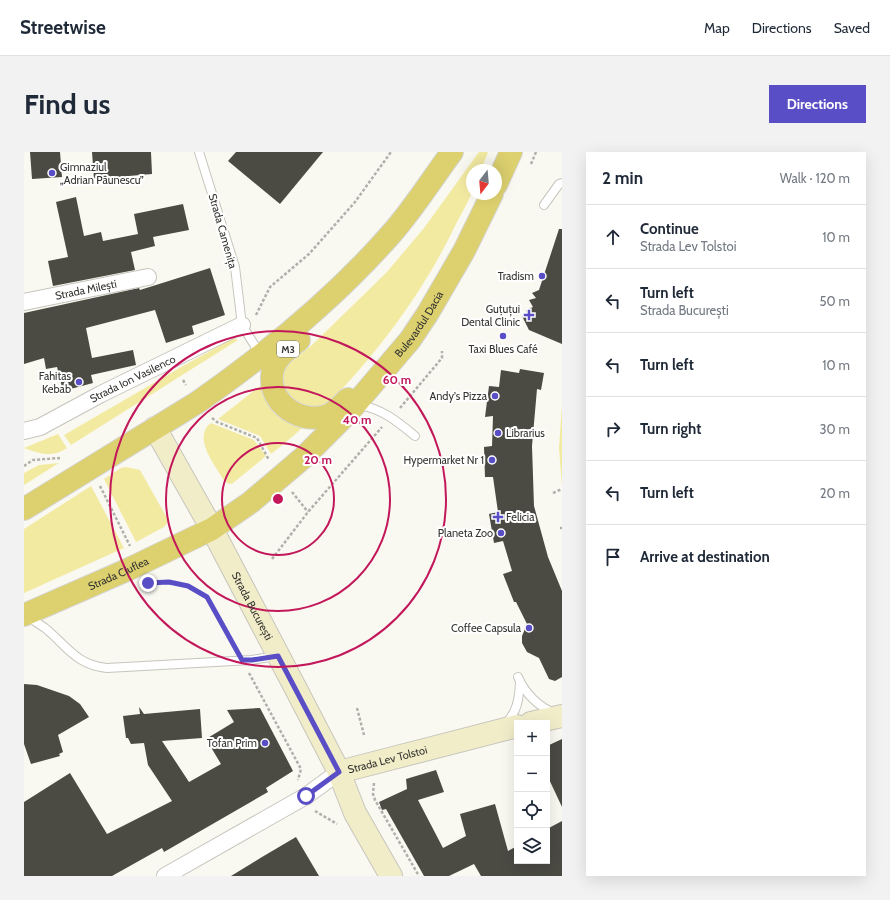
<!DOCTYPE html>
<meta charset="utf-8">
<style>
body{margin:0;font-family:Cabin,sans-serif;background:#f2f2f3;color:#1f2937}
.controls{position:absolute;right:12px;bottom:12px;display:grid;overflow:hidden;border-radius:0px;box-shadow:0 4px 16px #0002}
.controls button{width:36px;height:36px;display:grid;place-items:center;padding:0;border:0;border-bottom:1px solid #e0e1e3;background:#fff;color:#1f2937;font:20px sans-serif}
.compass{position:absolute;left:442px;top:12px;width:36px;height:36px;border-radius:50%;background:#fff;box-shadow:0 4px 16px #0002;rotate:196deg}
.stop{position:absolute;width:12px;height:12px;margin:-9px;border:3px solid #594ec6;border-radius:50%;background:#fff}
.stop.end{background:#594ec6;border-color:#fff;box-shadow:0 1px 4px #0008}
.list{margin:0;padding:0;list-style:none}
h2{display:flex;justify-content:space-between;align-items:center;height:52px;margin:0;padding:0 16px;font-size:17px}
h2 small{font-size:13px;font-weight:400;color:#747a83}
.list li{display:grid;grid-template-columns:26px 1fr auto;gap:12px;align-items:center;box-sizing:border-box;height:64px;padding:0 16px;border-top:1px solid #e0e1e3}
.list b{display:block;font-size:15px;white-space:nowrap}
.list p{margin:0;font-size:13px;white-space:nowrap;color:#747a83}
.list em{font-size:13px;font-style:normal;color:#747a83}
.icon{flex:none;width:22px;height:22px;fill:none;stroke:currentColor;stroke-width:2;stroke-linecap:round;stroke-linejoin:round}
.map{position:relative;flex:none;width:538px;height:724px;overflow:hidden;border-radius:0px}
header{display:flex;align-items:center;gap:24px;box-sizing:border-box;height:56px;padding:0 20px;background:#fff;border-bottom:1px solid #e0e1e3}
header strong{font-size:19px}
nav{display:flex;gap:22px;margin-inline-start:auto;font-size:14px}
.intro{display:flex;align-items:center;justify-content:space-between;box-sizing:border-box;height:96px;padding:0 24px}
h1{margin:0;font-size:28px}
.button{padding:10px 18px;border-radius:0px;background:#594ec6;color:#fff;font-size:14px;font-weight:700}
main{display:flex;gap:24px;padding:0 24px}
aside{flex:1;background:#fff;border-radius:0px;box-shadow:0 4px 16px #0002}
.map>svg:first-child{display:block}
.green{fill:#f3eaa2}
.building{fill:#4b4b44}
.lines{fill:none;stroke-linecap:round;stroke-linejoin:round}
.service-casing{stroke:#c6c5bd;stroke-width:10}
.minor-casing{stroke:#c6c5bd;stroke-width:18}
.secondary-casing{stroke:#c6c5bd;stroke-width:24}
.trunk-casing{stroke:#d6d6d6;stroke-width:24}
.path{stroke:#b1b0aa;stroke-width:2.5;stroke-dasharray:3 2;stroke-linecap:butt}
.service{stroke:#fff;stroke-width:8}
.minor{stroke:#fff;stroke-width:16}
.secondary{stroke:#f2edc9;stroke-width:22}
.trunk{stroke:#dcd06f;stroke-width:22}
.route{stroke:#594ec6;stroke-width:5}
.ring{fill:none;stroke:#c2185b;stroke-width:2}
.poi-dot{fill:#594ec6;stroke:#fff;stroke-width:1.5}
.labels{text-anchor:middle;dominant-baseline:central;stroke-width:4;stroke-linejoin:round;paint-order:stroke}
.shield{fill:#fff;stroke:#71716f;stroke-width:1}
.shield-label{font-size:10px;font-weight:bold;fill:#343431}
.poi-label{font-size:11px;fill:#343431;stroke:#fff;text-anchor:end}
.street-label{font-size:11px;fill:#343431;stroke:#fff}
.centre{fill:#c2185b;stroke:#fff;stroke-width:2}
.ring-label{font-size:12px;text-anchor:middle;font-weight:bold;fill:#c2185b;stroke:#fff;stroke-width:4;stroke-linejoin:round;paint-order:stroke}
</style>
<header>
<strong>Streetwise</strong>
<nav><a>Map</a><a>Directions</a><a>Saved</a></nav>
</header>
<div class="intro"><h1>Find us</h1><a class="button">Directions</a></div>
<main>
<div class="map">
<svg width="538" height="724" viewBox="0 0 538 724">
<rect width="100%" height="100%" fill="#faf9f1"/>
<g class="green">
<path d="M455 0H464L457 18H448C448 25 449 33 448 39 444 52 435 65 429 78 390 159 319 247 247 302L236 284 194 267 288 193 362 121 400 76Z"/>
<path d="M210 186 214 188 47 293 40 283 159 214Z"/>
<path d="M538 252V334L535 296Z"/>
<path d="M187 271 230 288 242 304 208 332 203 331 199 327C191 313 168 285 187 271Z"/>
<path d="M34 282 43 296C28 306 16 302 0 296Z"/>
<path d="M35 311 0 333V321L15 313Z"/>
<path d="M102 315 116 318 143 366 144 370 140 375 112 390 80 327 97 316Z"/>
<path d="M67 334 100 396 0 441V377Z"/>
</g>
<g class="building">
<path d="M6 0H36L38 25 8 27Z"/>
<path d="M68 0H127L128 22 70 27Z"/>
<path d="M212 0H299L256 52 204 9Z"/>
<path d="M52 45 60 84 77 80 79 89 114 82 110 62 159 52 165 78 129 85 131 94 107 100 111 118 29 134 24 109 44 105 32 50Z"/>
<path d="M535 77H538V192L505 178 498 164H504L502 158 509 155 505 148 512 146 508 141 515 138Z"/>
<path d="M186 116 201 163 168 174 170 182 142 191 131 158 62 176 68 206 109 198 112 213 67 223 69 231 39 239 33 215 22 217 20 206 0 212V161L115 136 116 138Z"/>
<path d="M496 217 520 221 517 238 513 237 508 294 510 354 524 405 538 439V525L531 529 525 527 515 506 503 500 498 491V484L503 472 492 450H490L479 422 488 419 479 389 470 391 465 362 474 360 469 325H461L460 295 468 294 469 264 461 265 465 234 475 235 477 218 495 221Z"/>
<path d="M0 532 13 533 45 544 56 552 65 565 34 583 39 600 35 602 36 604 7 612 0 592Z"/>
<path d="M115 555 120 562 176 557 178 586 138 589 165 630 197 612 182 587 210 570 203 558 236 556 269 619 242 636 244 640 140 700 138 696 88 724H0V650L46 621 83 682 148 649 124 613 120 591 107 592 104 586H102L99 564 116 562Z"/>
<path d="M538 587V655L523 623V594Z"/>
<path d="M412 618 420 640 394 648 419 696 442 684 436 662 471 652 484 699 493 694V709H523V677L538 669V724H457L450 712 425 724H400L362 657 358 658 355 650 383 637 382 627Z"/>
<path d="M272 685 295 724H207L238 705Z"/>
</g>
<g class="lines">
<g class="service-casing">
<g id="service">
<path d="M175 0 211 115 218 173 236 202"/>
<path d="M520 53 535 32 538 31"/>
<path d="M334 253C357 256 373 269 391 284"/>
<path d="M3 464C9 468 15 472 21 476 43 494 52 513 83 516L227 508 253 504"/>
<path d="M494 525C501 541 514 555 531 561"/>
<path d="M481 572C493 561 495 547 496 531"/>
</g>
</g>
<g class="minor-casing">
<g id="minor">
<path id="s1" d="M0 150 124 125"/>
<path id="s2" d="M0 279 16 275 77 242 218 173"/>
<path d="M141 724 282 644 315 620"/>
</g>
</g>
<g class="secondary-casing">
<g id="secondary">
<path id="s3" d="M131 276 188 377 272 537 315 620 331 661 367 724"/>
<path d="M507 571 538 564"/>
<path id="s4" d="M315 620 493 574"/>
</g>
</g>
<g class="trunk-casing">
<g id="trunk">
<path d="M472 33 487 0"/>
<path d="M275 188C266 195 254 203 250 214 239 246 272 273 302 264 310 262 318 252 324 247"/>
<path d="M0 357 174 250C244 201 312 145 368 81 390 56 408 27 428 0"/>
<path id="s5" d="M0 463 103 418 188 377 227 350 280 305 323 262 386 188 404 161 440 99 468 42"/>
</g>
</g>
<g class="path">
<path d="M507 12 512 0"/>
<path d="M232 163 246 135 285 102 331 50 367 0"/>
<path d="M159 228 162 233"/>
<path d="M376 256 418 206V199"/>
<path d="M188 266 193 270 233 286 245 308"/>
<path d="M0 314 9 308 36 306"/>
<path d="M76 334 106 394"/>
<path d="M268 340 284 360"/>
<path d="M529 341 538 337"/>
<path d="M536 376H538"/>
<path d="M248 407 284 360 358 275"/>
<path d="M125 431C145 430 165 431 181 444 189 450 206 485 211 495"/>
<path d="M225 521 277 617 274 628"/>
<path d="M333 556 340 583"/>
<path d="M350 631 349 642 351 648 395 724"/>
<path d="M291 659 313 672"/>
</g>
<use href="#service" class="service"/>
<use href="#minor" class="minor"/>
<use href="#secondary" class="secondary"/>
<use href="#trunk" class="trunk"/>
</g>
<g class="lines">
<path class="route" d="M124 431 145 430 164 434 183 445 218 508H228L254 504 315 620 282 644"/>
</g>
<g class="ring">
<circle cx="254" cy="347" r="56"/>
<circle cx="254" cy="347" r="112"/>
<circle cx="254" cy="347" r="168"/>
</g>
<g class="poi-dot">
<circle cx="28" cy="21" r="4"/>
<circle cx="518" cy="124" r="4"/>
<path d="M503 157h4v4h4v4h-4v4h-4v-4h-4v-4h4z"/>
<circle cx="479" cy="184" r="4"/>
<circle cx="55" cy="230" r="4"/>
<circle cx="471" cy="244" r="4"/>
<circle cx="474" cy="281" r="4"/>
<circle cx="468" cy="308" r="4"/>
<path d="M472 359h4v4h4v4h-4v4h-4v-4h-4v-4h4z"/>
<circle cx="477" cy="381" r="4"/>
<circle cx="505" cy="476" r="4"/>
<circle cx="241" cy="591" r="4"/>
</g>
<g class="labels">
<rect class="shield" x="253" y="189" width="22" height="16" rx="3"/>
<g class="shield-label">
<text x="264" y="197">M3</text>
</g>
<g class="poi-label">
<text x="36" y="15" text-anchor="start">Gimnaziul<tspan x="36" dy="13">„Adrian Păunescu”</tspan></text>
<text x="510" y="124">Tradism</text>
<text x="496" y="157">Guțuțui<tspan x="496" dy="13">Dental Clinic</tspan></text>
<text x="479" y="197" text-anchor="middle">Taxi Blues Café</text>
<text x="47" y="224">Fahitas<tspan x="47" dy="13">Kebab</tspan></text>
<text x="463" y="244">Andy's Pizza</text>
<text x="482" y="281" text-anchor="start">Librarius</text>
<text x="460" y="308">Hypermarket Nr 1</text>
<text x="482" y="365" text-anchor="start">Felicia</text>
<text x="469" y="381">Planeta Zoo</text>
<text x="497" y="476">Coffee Capsula</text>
<text x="233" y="591">Tofan Prim</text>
</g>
<g class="street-label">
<text transform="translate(199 79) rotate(74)">Strada Camenița</text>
<text stroke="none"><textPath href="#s1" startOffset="63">Strada Milești</textPath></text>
<text stroke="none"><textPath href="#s5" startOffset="500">Bulevardul Dacia</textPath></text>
<text stroke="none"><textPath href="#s2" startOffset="121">Strada Ion Vasilenco</textPath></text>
<text stroke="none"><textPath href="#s5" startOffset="103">Strada Ciuflea</textPath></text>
<text stroke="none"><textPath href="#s3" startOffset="203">Strada București</textPath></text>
<text stroke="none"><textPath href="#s4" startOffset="50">Strada Lev Tolstoi</textPath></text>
</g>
</g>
<circle cx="254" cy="347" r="6" class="centre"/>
<g class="ring-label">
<text x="373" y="232">60 m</text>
<text x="333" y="272">40 m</text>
<text x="294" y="312">20 m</text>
</g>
</svg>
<div class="controls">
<button>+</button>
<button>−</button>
<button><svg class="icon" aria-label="locate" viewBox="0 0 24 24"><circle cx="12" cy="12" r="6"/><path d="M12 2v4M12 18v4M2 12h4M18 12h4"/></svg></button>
<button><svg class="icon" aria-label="layers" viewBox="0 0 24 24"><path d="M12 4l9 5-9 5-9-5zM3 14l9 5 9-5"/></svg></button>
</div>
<svg class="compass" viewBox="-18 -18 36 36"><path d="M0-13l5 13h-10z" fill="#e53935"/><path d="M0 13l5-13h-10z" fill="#747a83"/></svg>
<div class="stop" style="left:282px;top:644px"></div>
<div class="stop end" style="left:124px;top:431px"></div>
</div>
<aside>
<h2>2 min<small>Walk · 120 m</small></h2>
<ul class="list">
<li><svg class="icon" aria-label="ahead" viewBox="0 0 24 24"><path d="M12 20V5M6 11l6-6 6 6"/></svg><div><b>Continue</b><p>Strada Lev Tolstoi</p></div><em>10 m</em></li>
<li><svg class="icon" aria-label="left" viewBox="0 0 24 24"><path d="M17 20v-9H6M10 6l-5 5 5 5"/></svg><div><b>Turn left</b><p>Strada București</p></div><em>50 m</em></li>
<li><svg class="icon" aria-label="left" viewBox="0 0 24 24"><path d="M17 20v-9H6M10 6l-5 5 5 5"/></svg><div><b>Turn left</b></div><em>10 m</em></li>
<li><svg class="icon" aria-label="right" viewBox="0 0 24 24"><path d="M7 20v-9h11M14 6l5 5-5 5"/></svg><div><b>Turn right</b></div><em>30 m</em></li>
<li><svg class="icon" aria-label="left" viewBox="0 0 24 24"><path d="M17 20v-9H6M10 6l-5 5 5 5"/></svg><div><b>Turn left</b></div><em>20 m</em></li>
<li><svg class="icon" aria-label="arrive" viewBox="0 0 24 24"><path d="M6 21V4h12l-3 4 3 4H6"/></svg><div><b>Arrive at destination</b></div></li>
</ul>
</aside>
</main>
